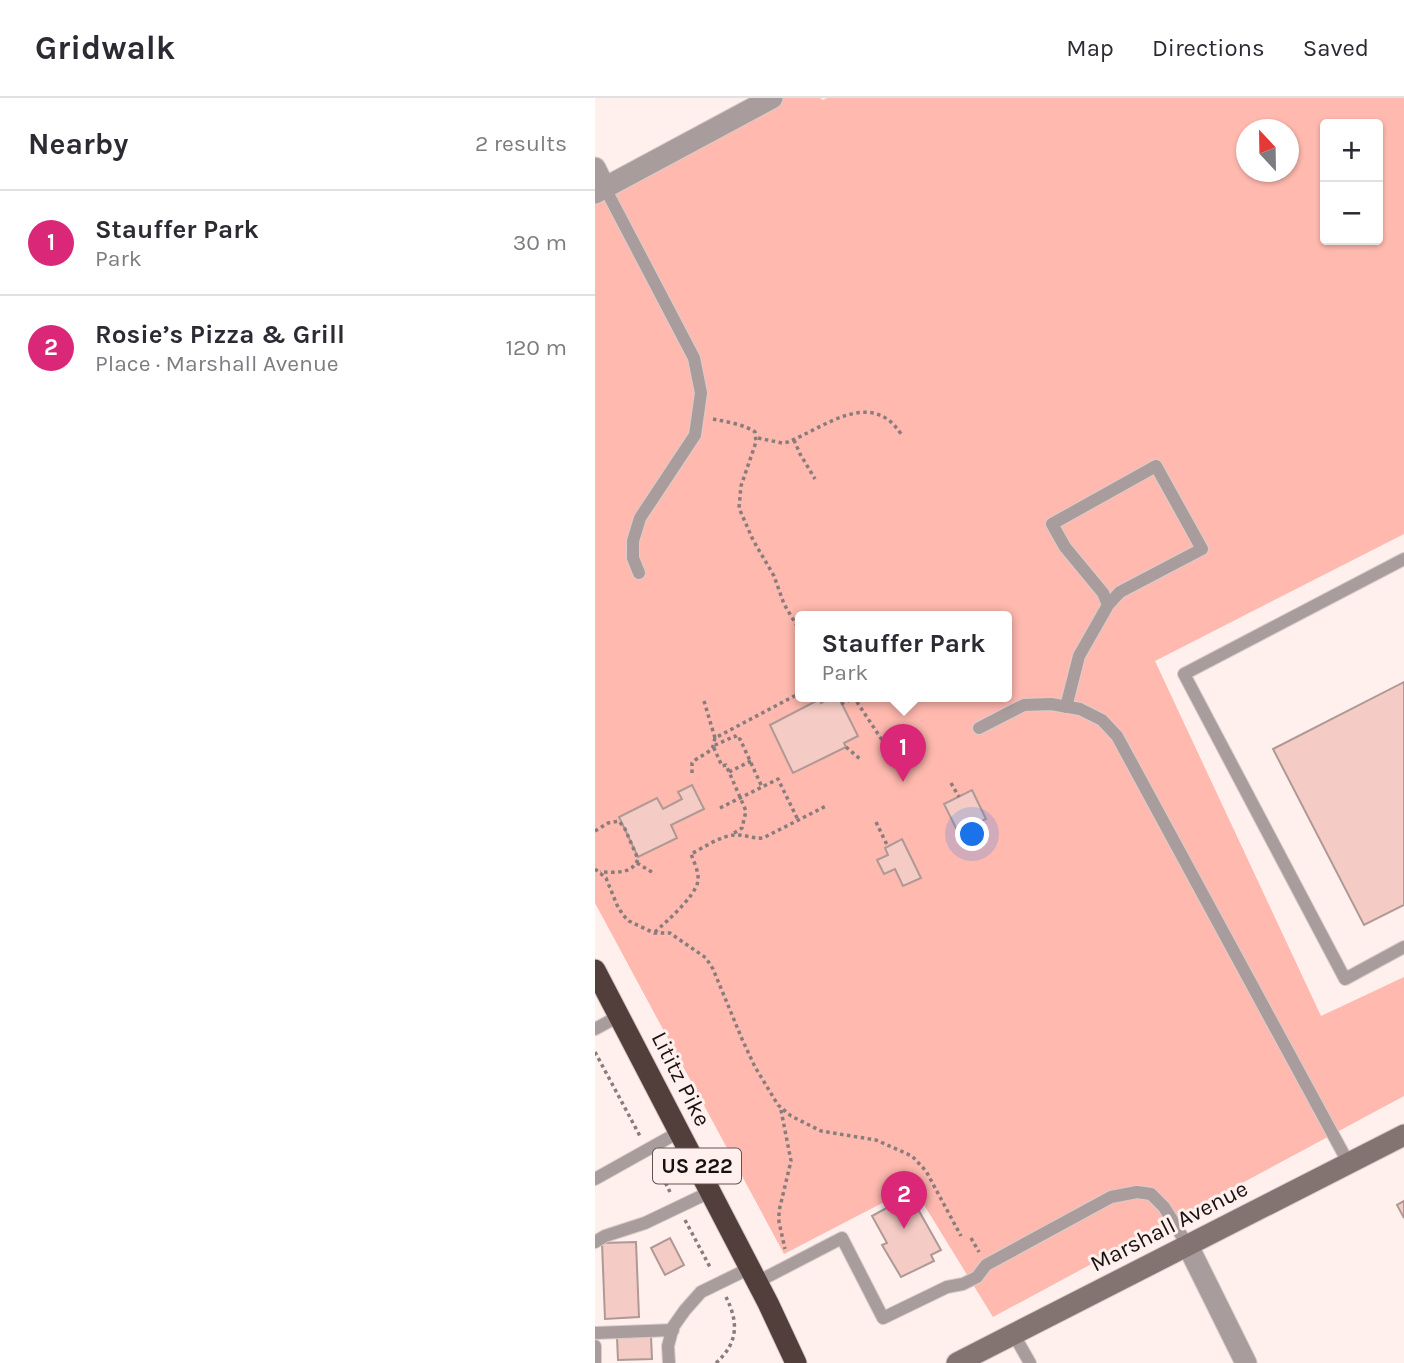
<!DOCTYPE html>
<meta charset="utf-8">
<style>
body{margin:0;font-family:Karla,sans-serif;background:#f2f2f3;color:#2b2b33}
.controls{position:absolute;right:21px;top:21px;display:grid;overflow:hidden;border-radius:7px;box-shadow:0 2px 5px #0004}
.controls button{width:63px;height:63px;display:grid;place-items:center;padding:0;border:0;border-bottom:2px solid #e1e1e2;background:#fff;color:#2b2b33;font:35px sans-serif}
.compass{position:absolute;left:641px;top:21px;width:63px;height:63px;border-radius:50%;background:#fff;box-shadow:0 2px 5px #0004;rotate:338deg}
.you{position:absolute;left:378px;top:737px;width:24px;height:24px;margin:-18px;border:5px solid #fff;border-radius:50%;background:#1a73e8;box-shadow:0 0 0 10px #1a73e833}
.badge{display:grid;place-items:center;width:46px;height:46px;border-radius:50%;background:#db2777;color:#fff;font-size:23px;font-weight:700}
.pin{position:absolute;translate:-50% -58px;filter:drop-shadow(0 2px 4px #0008)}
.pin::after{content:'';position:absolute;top:37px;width:24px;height:21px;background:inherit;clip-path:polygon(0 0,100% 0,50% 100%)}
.popup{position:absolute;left:200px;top:513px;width:217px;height:91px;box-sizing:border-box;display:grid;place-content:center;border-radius:7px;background:#fff;filter:drop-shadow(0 2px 5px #0005);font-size:23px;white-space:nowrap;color:#7c7c81}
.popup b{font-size:26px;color:#2b2b33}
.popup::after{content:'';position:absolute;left:50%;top:100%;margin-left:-14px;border:14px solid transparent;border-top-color:#fff}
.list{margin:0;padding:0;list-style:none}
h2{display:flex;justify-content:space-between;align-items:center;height:91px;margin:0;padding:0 28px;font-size:30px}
h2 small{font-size:23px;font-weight:400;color:#7c7c81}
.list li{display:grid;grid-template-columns:46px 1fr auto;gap:21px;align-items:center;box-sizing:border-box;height:105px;padding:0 28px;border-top:2px solid #e1e1e2}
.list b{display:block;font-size:26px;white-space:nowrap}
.list p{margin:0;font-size:23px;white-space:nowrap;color:#7c7c81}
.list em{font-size:23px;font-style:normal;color:#7c7c81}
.map{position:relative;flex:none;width:809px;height:1265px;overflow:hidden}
header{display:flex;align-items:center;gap:42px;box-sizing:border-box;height:98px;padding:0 35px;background:#fff;border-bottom:2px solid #e1e1e2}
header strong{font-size:33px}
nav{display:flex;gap:38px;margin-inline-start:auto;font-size:24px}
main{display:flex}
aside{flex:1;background:#fff}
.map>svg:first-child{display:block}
.green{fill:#ffb9af;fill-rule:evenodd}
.building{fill:#f4cbc5;stroke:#af9995;stroke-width:2}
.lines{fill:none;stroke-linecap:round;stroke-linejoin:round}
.lane-casing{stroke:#daccca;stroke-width:14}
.street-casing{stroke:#daccca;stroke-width:23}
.secondary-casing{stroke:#daccca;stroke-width:23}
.highway-casing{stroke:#daccca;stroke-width:23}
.path{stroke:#897d7c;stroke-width:3.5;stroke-dasharray:3.5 3.5;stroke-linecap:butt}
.lane{stroke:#a89d9c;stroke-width:12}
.street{stroke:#a89d9c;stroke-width:21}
.secondary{stroke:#837472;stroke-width:21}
.highway{stroke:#523f3c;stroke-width:21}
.labels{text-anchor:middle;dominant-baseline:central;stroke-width:6;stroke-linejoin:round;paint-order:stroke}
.shield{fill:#fff0ee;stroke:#5e5453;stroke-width:2}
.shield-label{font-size:21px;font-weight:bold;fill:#191110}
.street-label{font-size:23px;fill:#191110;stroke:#fff0ee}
</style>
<header>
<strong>Gridwalk</strong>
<nav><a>Map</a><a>Directions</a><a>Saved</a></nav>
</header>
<main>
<aside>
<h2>Nearby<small>2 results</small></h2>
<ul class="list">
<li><span class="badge">1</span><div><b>Stauffer Park</b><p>Park</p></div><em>30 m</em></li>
<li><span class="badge">2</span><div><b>Rosie’s Pizza &amp; Grill</b><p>Place · Marshall Avenue</p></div><em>120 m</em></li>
</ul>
</aside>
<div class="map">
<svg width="809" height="1265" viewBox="0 0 809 1265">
<rect width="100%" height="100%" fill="#fff0ee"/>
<path class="green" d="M177 0H225L228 2 232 0H809V436L560 563 726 918 809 879V998L398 1219 318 1089 189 1156 0 805V95ZM730 26H783V142H730ZM652 32H694V74H652ZM205 518H411V598H205Z"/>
<g class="building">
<path d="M809 584V807L769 827 678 651Z"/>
<path d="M239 598H243L263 638 249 645 251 649 198 675 175 627 225 601 226 605Z"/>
<path d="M97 687 109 711 76 727 82 740 43 759 24 719 62 700 68 711 87 701 83 694Z"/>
<path d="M377 692 391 721 363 734 349 706Z"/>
<path d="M307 741 326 780 308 788 300 771 289 776 282 762 293 757 290 750Z"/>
<path d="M315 1097 346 1152 336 1157 339 1163 306 1179 287 1147 292 1145 277 1118Z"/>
<path d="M809 1103V1120L802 1107Z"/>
<path d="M75 1140 89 1167 70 1177 56 1150Z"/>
<path d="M41 1144 44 1219 10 1221 7 1145Z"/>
<path d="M56 1238 57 1261 23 1262 22 1240Z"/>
</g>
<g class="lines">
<g class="lane-casing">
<g id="lane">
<path d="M10 90 99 260 106 295 100 337 45 420 38 443V460L44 475"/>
<path d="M809 461 589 576 750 881 809 849"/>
<path d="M471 609 484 558 513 507 525 494 607 451 561 368 457 426 470 449 508 495 513 507"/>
<path d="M384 630 429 607 456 606 485 611 507 622 522 638 754 1066"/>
<path d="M0 931 24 918"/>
<path d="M0 1081 84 1034"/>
<path d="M0 1144 10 1138 50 1125 115 1094"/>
<path d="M162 1184 247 1140 288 1220 352 1189 368 1186 382 1179 391 1167 516 1099 542 1094 556 1096 569 1109 593 1148"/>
<path d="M0 1235 78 1232"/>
<path d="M419 1237 435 1265"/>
<path d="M0 1248V1265"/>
<path d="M74 1265 73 1248 78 1229 90 1212 106 1194 155 1170"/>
</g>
</g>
<g class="street-casing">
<g id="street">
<path d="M0 70 10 90"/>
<path d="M0 95 177 0"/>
<path d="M593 1148 651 1265"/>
</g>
</g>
<g class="secondary-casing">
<path id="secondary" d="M362 1265 809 1037"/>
</g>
<g class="highway-casing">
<path id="highway" d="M0 872 173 1205 201 1265"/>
</g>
<g class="path">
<path d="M118 321C132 324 148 326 160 334L161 344 146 388 144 410 158 442 179 478 189 506 205 533"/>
<path d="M163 340 187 345 193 344C230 329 276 290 306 336"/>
<path d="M199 342 205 356 220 381"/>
<path d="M258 598 291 648 303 671"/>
<path d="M109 603 120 640"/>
<path d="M246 606 259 600"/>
<path d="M251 649 265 661"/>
<path d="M134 674 156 663"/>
<path d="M97 675V665C102 659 113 656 117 650 119 647 119 643 120 640L205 595"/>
<path d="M356 685 364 699"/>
<path d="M125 710 183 681 203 722"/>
<path d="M281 724 293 749"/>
<path d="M0 733 13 725 24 723 30 731 43 761C37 777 20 774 5 774"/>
<path d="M139 735 147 730 151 713 131 667 127 668 118 648 140 638 142 642 145 641 167 689"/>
<path d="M42 765 60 776"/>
<path d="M0 771 11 780 22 807 28 817 34 823 59 835H75L111 860 118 871 147 941 160 969 183 1007 196 1018 226 1033 281 1042 317 1058 331 1073 366 1138"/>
<path d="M60 834C72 823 100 799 103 783 104 774 99 764 96 756 108 750 125 738 139 737 149 736 158 741 168 740L231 708"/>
<path d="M0 954 45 1038"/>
<path d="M186 1012 196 1063 184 1113V1124L190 1151"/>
<path d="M61 1066 75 1094"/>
<path d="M90 1122 116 1171"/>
<path d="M376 1140 384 1154"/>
<path d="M121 1265C143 1245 144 1225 131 1199"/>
</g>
<use href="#lane" class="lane"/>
<use href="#street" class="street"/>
<use href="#secondary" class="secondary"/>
<use href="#highway" class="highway"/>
</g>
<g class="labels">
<rect class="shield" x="58" y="1050.5" width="88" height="35" rx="5"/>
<g class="shield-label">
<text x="102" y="1068">US 222</text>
</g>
<g class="street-label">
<text transform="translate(86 981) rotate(63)">Lititz Pike</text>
<text transform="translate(574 1128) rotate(-27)">Marshall Avenue</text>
</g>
</g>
</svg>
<div class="controls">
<button>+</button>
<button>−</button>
</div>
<svg class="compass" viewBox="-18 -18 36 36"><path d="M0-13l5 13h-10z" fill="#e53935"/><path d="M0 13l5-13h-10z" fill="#7c7c81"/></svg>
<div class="you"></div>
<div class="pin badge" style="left:308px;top:684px">1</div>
<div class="popup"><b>Stauffer Park</b>Park</div>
<div class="pin badge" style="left:309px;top:1131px">2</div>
</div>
</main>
